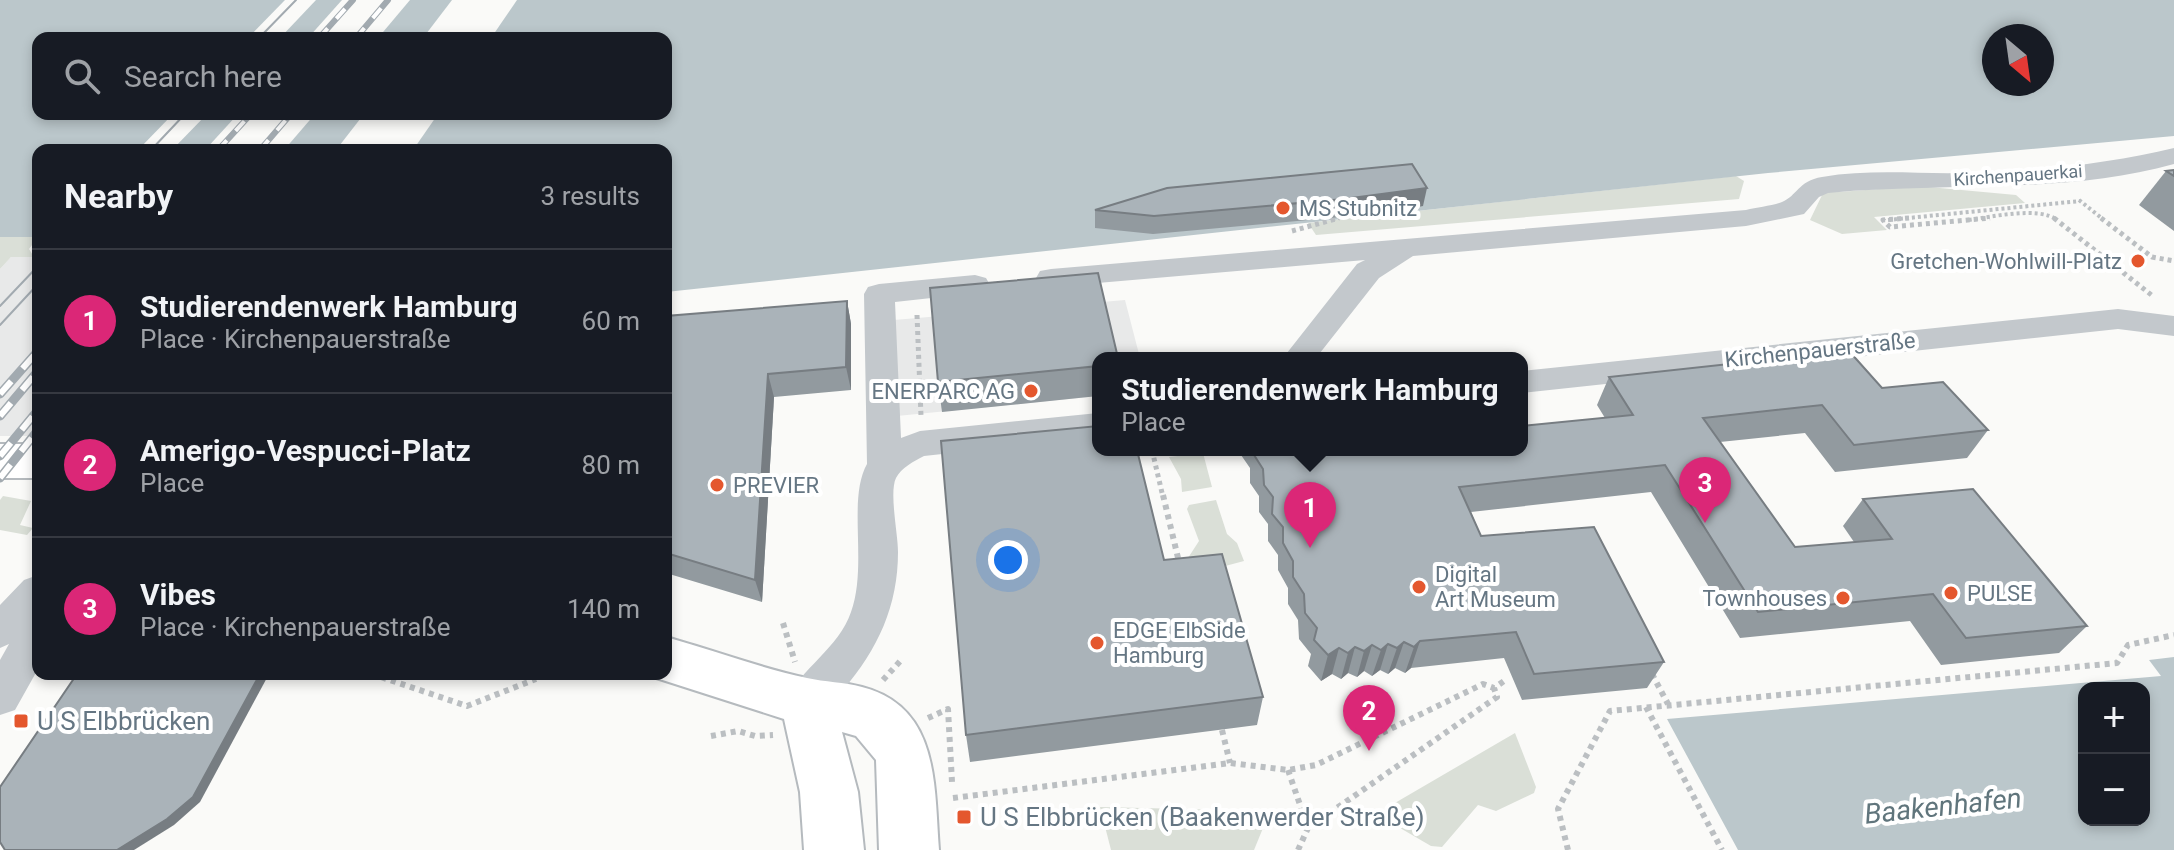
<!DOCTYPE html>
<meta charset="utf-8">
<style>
body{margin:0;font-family:Roboto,sans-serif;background:#242831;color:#f1f3f6}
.controls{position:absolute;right:24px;bottom:24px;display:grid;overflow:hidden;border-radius:16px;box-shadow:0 4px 12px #0003}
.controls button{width:72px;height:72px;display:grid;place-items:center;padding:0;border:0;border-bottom:2px solid #363941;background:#171b24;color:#f1f3f6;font:40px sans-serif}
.compass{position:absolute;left:1982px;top:24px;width:72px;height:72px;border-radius:50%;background:#171b24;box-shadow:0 4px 12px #0003;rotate:151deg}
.you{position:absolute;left:1008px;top:560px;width:28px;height:28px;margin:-20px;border:6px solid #fff;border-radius:50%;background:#1a73e8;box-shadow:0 0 0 12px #1a73e833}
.badge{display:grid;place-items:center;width:52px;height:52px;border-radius:50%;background:#db2777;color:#fff;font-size:26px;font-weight:700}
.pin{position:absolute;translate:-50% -66px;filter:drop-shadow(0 2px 4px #0008)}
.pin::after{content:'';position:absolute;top:42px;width:28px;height:24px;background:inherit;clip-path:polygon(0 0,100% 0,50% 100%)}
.popup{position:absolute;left:1092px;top:352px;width:436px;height:104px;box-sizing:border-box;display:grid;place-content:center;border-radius:16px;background:#171b24;filter:drop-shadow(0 2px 6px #0005);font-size:26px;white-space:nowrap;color:#9ea1a6}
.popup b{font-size:30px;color:#f1f3f6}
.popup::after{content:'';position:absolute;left:50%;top:100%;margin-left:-16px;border:16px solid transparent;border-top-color:#171b24}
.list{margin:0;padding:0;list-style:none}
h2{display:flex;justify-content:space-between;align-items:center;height:104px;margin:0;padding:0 32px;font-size:34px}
h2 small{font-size:26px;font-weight:400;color:#9ea1a6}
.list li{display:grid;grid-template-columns:52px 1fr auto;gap:24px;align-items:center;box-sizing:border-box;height:144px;padding:0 32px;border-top:2px solid #363941}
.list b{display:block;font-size:30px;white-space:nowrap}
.list p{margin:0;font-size:26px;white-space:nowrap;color:#9ea1a6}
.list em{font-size:26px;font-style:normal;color:#9ea1a6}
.icon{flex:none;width:44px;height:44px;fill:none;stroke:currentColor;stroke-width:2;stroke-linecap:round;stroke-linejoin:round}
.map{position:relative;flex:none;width:2174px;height:850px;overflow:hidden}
.search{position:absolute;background:#171b24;box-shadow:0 4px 12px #0003;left:32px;top:32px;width:640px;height:88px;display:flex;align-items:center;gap:20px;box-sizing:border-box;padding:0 28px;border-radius:16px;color:#9ea1a6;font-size:30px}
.panel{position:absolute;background:#171b24;box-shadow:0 4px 12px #0003;left:32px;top:144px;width:640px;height:536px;border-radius:16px}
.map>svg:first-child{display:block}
.built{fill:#e8e9e9}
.green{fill:#dadfd7}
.water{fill:#bbc7cb;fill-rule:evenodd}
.pier{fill:#fafaf8}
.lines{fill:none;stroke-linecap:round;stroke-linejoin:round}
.major-casing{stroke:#b5babe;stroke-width:4}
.path-far2{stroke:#bbbfc2;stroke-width:4;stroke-dasharray:3 3;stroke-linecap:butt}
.path-far1{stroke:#bbbfc2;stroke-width:5;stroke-dasharray:4 4;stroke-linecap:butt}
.path{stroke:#bbbfc2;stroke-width:6;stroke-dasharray:5 5;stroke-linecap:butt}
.minor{fill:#c3c8cc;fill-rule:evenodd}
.major{fill:#fff;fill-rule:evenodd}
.tram{stroke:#a2aab0;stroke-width:2}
.rail-far1-casing{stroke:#a2aab0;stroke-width:6}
.rail-casing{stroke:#a2aab0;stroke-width:9}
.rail-far1{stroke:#fff;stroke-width:4;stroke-dasharray:13;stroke-linecap:butt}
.rail{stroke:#fff;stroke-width:6;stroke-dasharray:17;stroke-linecap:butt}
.wall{fill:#929a9f}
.shaded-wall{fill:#777d82}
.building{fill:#aab3b9;stroke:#777d82;stroke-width:2}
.poi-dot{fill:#e4572e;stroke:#fff;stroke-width:3}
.labels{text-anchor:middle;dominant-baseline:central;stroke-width:8;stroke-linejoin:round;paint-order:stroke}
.far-street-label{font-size:18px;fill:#657683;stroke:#fff}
.poi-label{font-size:22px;fill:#657683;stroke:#fff;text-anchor:start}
.street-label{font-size:22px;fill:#657683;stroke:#fff}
.near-poi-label{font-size:26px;fill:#657683;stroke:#fff;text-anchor:start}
.near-water-label{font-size:28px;font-style:italic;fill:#60757c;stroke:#fff}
</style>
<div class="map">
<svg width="2174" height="850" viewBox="0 0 2174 850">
<rect width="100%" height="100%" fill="#fafaf8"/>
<g class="built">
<path d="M11 257H38V436H0V269Z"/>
<path d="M1125 300 1140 358H1098V396L897 416 894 320Z"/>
</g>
<g class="green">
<path d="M1736 176 1744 181 1739 199 1316 235 1308 223Z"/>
<path d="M1918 186 2016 195 2025 203 1874 217 1887 230 1842 234 1810 220 1823 193 1834 189 1839 192Z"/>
<path d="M0 237H38L29 249 34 257H11L0 269Z"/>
<path d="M1203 453 1212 487 1182 492 1181 479 1169 457Z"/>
<path d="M3 496 31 501 20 525 33 528 27 535 0 530V500Z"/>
<path d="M1216 500 1227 534 1237 543 1244 561 1199 573 1188 558 1199 541 1187 509 1189 505Z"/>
<path d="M1515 733 1536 787 1534 793 1496 811 1478 805 1442 847 1431 846 1376 814Z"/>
<path d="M1100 807 1270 811 1254 850H1111Z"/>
</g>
<g class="water">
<path d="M0 0H2174V136L1768 173 666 292V150H38V237H0ZM1994 36H2042V84H1994ZM38 38H666V114H38Z"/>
<path d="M2174 657V850H1738L1667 719 2161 676 2149 660ZM2084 688H2144V820H2084Z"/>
</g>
<g class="pier">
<path d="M285 0H316L280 38H248Z"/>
<path d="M342 0H410L378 38H308Z"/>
<path d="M452 0H517L491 38H423Z"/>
<path d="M173 114H207L172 150H138Z"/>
<path d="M238 114H315L284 150H205Z"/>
<path d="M364 114H438L413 150H336Z"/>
</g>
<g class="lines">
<g class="major-casing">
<g id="major">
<rect x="0" y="444" width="38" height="34"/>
<path d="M666 637C713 650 760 668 807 678 825 682 844 682 862 687 940 707 934 786 939 850H879L876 760 856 736 842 732 858 792 864 850H804L800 792 784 719 647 675 666 674Z"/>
</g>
</g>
<g class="path-far2">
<path d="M2079 200 2104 220"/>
<path d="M1332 220 1341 217"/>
<path d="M1888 220 2080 201"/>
<path d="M1969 220C1990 217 2040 206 2057 220"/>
</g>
<g class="path-far1">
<path d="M1909 218 1883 220 1890 227 1990 218"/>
<path d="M2054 218 2154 297"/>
<path d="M2101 218 2152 257 2174 261"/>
<path d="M1292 231 1339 218"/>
<path d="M917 315 921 416"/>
<path d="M1152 450 1163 497"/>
</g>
<g class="path">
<path d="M1163 495 1179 562"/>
<path d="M783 623 795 662"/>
<path d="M372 674 467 706 536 679"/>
<path d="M1652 674 1668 704"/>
<path d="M883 680 903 658"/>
<path d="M1646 707 1722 850"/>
<path d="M928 718 948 709 952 782"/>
<path d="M1222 730 1230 763"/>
<path d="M711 736 738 731 755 736 773 735"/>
<path d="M1288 770 1308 828"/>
<path d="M953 798 1230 763 1288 770 1316 765 1483 684 1494 688 1504 681"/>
<path d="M1298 850 1308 828 1497 697 1494 688"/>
<path d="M1568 850 1558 809 1610 711 2117 663 2128 645 2174 635"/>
</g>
<g class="minor">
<path d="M2174 148V164C2062 195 1942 182 1828 193L1819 197 1804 214 1746 226 1413 256 1379 278 1316 358H1283L1357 264 1365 260 1051 287 1040 285 1036 278 1040 271 1051 269 1746 210C1757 207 1771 206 1782 202 1797 196 1798 181 1822 177 1869 169 1915 174 1962 173 2028 172 2110 164 2174 148Z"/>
<path d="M975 275 986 278 990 285 986 292 895 302 901 438 920 431 1098 413V437L924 456C914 461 901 468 896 478 889 492 898 534 898 552 898 606 878 649 843 690 831 703 823 714 806 720L791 715 785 702C801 668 839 648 851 612 868 565 847 500 867 464L864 294 868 287 879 284Z"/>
<path d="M2118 309 2174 316V336L2118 329 1522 393V371Z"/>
<path d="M38 575V669L15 710 0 715V660L9 644 0 648V605L24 580Z"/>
</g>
<use href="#major" class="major"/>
<g class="tram">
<path d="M259 38 296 0"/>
<path d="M151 150 185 114"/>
<path d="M0 306 38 266"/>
<path d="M0 325 38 284"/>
</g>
<g class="rail-far1-casing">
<g id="rail-far1">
<path d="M319 38 353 0"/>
<path d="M356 38 388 0"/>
<path d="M218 150 251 114"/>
<path d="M260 150 291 114"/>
</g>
</g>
<g class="rail-casing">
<g id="rail">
<path d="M0 394 38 351"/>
<path d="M0 416 38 371"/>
<path d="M0 456 38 410"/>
<path d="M0 478 38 430"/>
</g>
</g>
<use href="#rail-far1" class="rail-far1"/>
<use href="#rail" class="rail"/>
</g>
<g class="wall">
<path d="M1412 164 1423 206 1341 217 1153 234 1095 228V210Z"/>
<path d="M2174 170V231L2139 205 2166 171Z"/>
<path d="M847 301 851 324V390L774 397 762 602 666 573V316Z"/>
<path d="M1098 358V396L942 412 938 382Z"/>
<path d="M1609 377 1882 388 1988 430 1967 458 1835 472 1805 433 1720 442 1795 547 1854 542 1843 526 1863 499 2087 626 2059 653 1941 665 1910 621 1740 638 1651 492 1471 512 1481 536 1664 662 1647 688 1522 700 1504 658 1411 668 1405 673 1395 668 1388 674 1380 670 1372 676 1364 671 1357 677 1348 673 1341 679 1332 674 1321 681 1308 666 1311 654 1299 639 1298 620 1288 604V588L1278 570V555L1268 541V524L1259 512V496L1250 483V468L1241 455 1242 450H1522L1605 418 1597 405Z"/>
<path d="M1263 697 1257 725 970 762 966 735Z"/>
</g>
<g class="shaded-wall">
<path d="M1427 188 1423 206 1341 217 1344 199Z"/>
<path d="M847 301 851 324V390L846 367Z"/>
<path d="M768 374 774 397 762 602 755 580Z"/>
<path d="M1420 641 1411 668 1405 673 1414 647Z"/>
<path d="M1404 642 1395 668 1388 674 1397 648Z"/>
<path d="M1388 644 1380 670 1372 676 1381 650Z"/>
<path d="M1372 645 1364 671 1357 677 1364 651Z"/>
<path d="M1355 647 1348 673 1341 679 1348 653Z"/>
<path d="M1339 648 1332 674 1321 681 1328 655Z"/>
<path d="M260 674H269L200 802 174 825 134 850H117Z"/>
</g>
<g class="building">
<path d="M1412 164 1427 188 1344 199 1154 216 1095 210 1167 188Z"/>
<path d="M2174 170V176L2166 171Z"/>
<path d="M1098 273 1118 358H1098V366L938 382 930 288Z"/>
<path d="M847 301 846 367 768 374 755 580 666 553V316Z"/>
<path d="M1849 351 1882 388 1943 382 1988 430 1854 445 1822 405 1703 418 1795 547 1892 539 1863 499 1973 489 2087 626 1966 638 1933 594 1758 612 1665 465 1459 487 1481 536 1594 527 1664 662 1534 674 1516 632 1420 641 1414 647 1404 642 1397 648 1388 644 1381 650 1372 645 1364 651 1355 647 1348 653 1339 648 1328 655 1314 640 1317 628 1305 613 1304 594 1293 577V561L1283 543V527L1272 514 1273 497 1264 485 1263 469 1254 455V450H1522V426L1633 415 1609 377Z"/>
<path d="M1098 426V450H1137L1164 560 1222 554 1263 697 966 735 941 441Z"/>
<path d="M77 674H260L193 797 167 819 117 850H5L0 842V787Z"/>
</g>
<g class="poi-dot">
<circle cx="1283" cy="208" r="8"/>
<circle cx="2138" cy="261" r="8"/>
<circle cx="1031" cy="391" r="8"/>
<circle cx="717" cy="485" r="8"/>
<circle cx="1419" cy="587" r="8"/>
<circle cx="1951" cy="593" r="8"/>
<circle cx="1843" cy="598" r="8"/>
<circle cx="1097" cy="643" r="8"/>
<rect x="13" y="713" width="16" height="16" rx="4"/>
<rect x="956" y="809" width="16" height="16" rx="4"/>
</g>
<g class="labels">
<g class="far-street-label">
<text transform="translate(2018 175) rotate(-4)">Kirchenpauerkai</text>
</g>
<g class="poi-label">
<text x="1299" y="208">MS Stubnitz</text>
<text x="2122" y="261" text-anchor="end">Gretchen-Wohlwill-Platz</text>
<text x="1015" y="391" text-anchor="end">ENERPARC AG</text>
<text x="733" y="485">PREVIER</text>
<text x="1435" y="574">Digital<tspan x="1435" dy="25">Art Museum</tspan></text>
<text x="1967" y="593">PULSE</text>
<text x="1827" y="598" text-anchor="end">Townhouses</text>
<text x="1113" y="630">EDGE ElbSide<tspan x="1113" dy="25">Hamburg</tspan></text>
</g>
<g class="street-label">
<text transform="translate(1820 350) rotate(-6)">Kirchenpauerstraße</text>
</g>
<g class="near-poi-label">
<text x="37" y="721">U S Elbbrücken</text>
<text x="980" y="817">U S Elbbrücken (Baakenwerder Straße)</text>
</g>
<g class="near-water-label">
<text transform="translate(1943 806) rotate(-6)">Baakenhafen</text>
</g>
</g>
</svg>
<div class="controls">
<button>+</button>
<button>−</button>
</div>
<svg class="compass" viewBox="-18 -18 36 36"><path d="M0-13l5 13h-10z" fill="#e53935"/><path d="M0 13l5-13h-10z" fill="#9ea1a6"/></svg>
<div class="you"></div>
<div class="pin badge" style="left:1310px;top:548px">1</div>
<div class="popup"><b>Studierendenwerk Hamburg</b>Place</div>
<div class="pin badge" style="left:1369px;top:751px">2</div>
<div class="pin badge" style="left:1705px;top:523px">3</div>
<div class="search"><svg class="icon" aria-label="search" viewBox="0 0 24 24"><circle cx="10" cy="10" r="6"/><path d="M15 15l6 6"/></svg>Search here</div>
<section class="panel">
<h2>Nearby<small>3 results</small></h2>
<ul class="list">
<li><span class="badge">1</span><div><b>Studierendenwerk Hamburg</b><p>Place · Kirchenpauerstraße</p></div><em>60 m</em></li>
<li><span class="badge">2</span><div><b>Amerigo-Vespucci-Platz</b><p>Place</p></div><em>80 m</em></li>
<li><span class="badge">3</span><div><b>Vibes</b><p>Place · Kirchenpauerstraße</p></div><em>140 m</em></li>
</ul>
</section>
</div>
